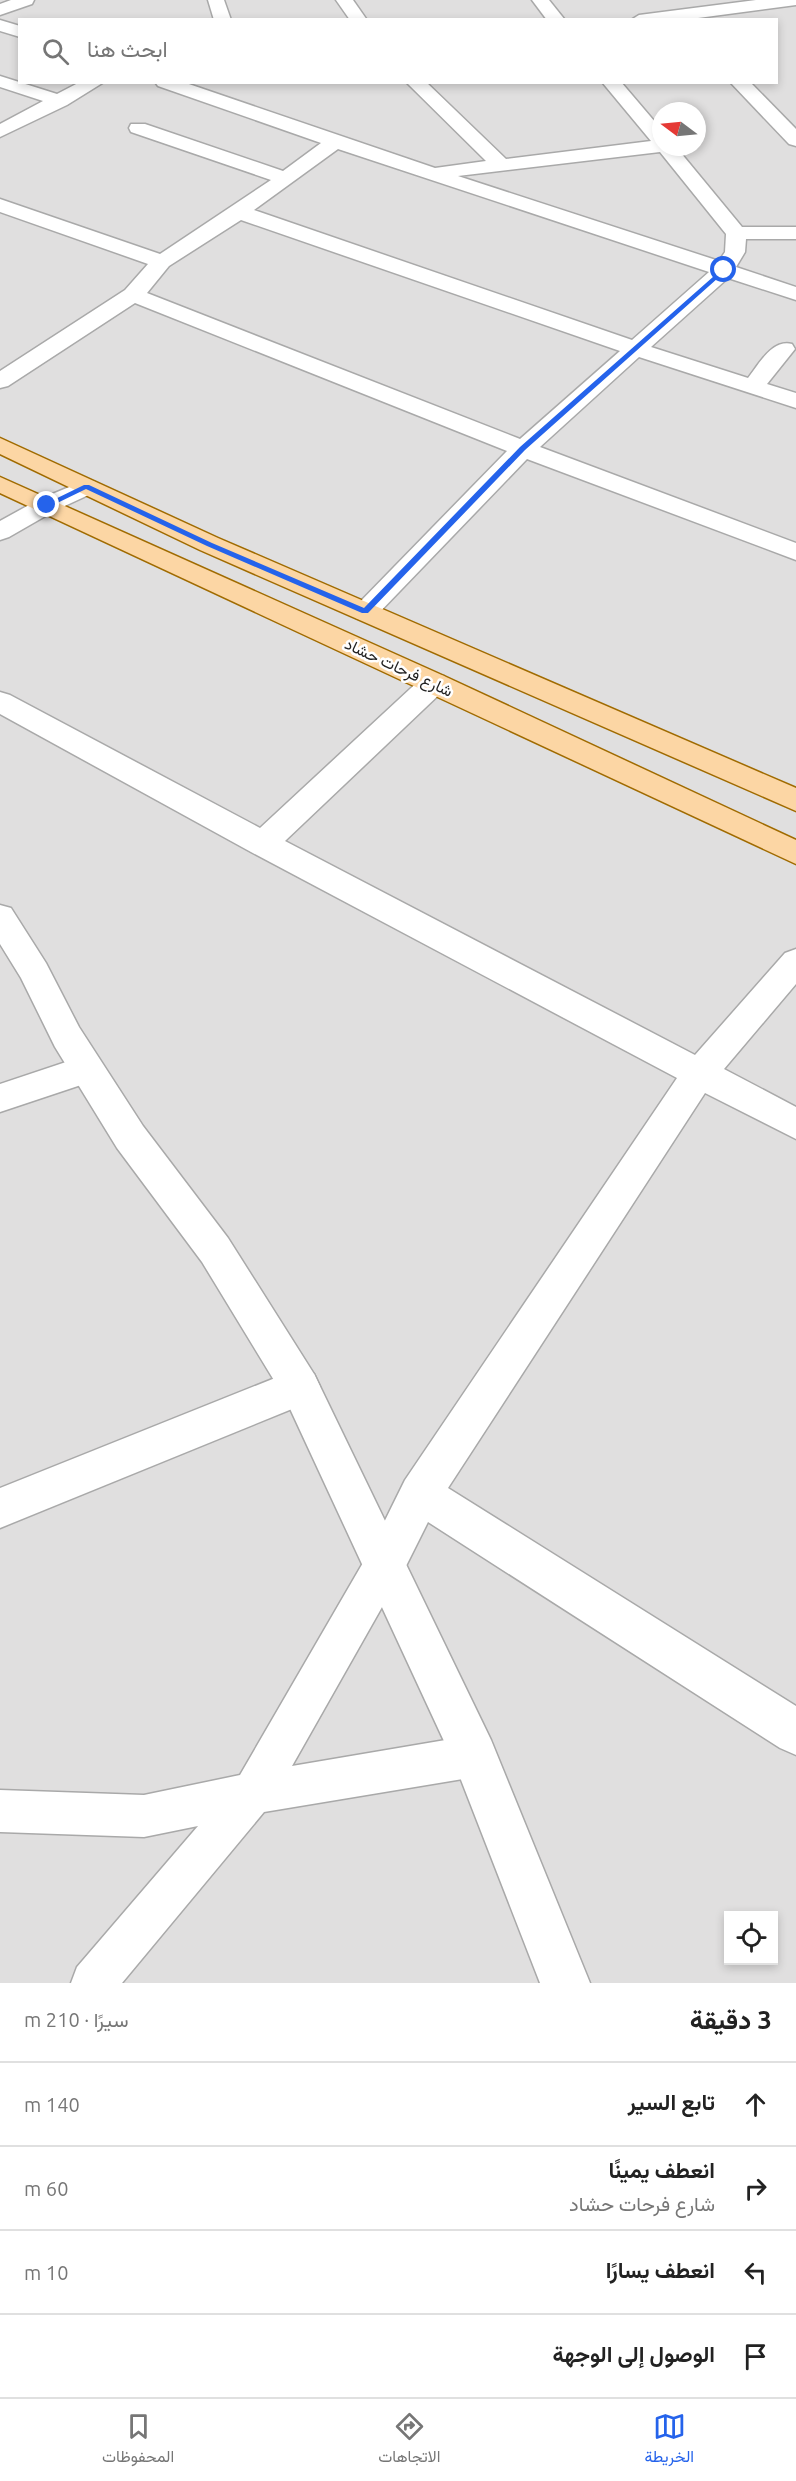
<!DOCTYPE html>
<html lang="ar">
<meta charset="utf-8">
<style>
body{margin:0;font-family:Ubuntu,Vazirmatn,sans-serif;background:#f6f6f6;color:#222;direction:rtl}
.controls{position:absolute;right:18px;bottom:18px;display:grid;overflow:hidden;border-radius:0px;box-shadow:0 3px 9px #0003}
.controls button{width:54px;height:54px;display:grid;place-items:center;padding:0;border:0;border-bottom:2px solid #e0e0e0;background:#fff;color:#222;font:30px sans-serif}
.compass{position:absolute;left:652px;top:102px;width:54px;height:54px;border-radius:50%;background:#fff;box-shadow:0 3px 9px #0003;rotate:286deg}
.stop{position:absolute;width:18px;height:18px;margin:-14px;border:4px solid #2563eb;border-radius:50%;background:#fff}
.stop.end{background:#2563eb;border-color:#fff;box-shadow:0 2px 6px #0008}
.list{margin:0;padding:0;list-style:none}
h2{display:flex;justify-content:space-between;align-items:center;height:78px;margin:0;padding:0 24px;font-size:26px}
h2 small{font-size:20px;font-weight:400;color:#767676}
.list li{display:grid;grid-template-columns:39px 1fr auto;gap:18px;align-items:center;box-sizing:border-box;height:84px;padding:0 24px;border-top:2px solid #e0e0e0}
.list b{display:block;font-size:22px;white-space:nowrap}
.list p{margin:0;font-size:20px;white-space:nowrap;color:#767676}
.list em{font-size:20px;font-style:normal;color:#767676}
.icon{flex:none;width:33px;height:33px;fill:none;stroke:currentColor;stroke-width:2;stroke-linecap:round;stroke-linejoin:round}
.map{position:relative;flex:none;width:796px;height:1983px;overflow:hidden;direction:ltr}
.search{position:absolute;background:#fff;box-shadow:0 3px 9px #0003;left:18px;right:18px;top:18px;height:66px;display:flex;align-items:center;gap:15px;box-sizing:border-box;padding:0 21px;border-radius:0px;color:#767676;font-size:22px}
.sheet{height:414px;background:#fff}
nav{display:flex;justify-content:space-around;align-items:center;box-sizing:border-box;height:84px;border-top:2px solid #e0e0e0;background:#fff;font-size:16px;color:#767676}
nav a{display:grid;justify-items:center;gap:3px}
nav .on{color:#2563eb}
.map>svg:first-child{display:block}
.residential{fill:#e0dfdf;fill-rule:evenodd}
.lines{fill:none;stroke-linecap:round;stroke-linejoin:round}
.service-casing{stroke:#a9a9a9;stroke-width:3}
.minor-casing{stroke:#a9a9a9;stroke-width:3}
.tertiary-casing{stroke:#a9a9a9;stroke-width:3}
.primary-casing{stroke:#a06b00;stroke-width:3}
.service{fill:#fff;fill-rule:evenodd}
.minor{fill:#fff;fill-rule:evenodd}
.tertiary{fill:#fff;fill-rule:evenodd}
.primary{fill:#fcd6a4;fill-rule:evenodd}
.route{fill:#2563eb}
.labels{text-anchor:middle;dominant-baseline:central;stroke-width:5;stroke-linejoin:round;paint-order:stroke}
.street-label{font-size:16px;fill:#222;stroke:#fff}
</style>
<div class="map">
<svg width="796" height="1983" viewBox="0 0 796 1983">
<rect width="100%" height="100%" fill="#f2efe9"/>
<path class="residential" d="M0 0H796V1983H0ZM20 20H776V82H20ZM661 111H697V147H661ZM728 1916H774V1960H728Z"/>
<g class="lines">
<g class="service-casing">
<path id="service" d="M385 1544 399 1549 404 1563 399 1577 292 1766 475 1735 490 1741 496 1756 490 1771 475 1777 264 1812 122 1983H71L77 1967 198 1826 144 1837 0 1832V1790L144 1795 240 1775 371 1549Z"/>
</g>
<g class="minor-casing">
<g id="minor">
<path d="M11 0H34L32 4 0 15V4Z"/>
<path d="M208 0H224L231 20H214Z"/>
<path d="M336 0H353L367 20H350Z"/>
<path d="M532 0H549L565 20H547Z"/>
<path d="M756 0H796V5L683 20H631L639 15Z"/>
<path d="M0 20 20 26V37L0 31Z"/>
<path d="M0 76 57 94 80 82H104L67 105 0 137V124L43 101 0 87Z"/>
<path d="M155 82H183L435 168 486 161 406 82H426L506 159 651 141 602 82H621L661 129V147H676L742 227H796V239H746L745 252 736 267 796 287V300L728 278 651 347 748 378C759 364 772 339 792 344L795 349 767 384 796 393V408L639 357 540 447 796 543V560L527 459 374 618 365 621 356 618 352 612 356 606 507 451 135 303 8 386 0 388V371L125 290 148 264 0 212V199L160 254 271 180 131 132 129 128 131 124H145L283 171 321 143 158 86ZM338 149 709 272 632 340 254 210ZM660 152 726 234 725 252 719 261 458 176ZM241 220 620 351 520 439 147 293 169 266Z"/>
<path d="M730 82H750L796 129V146L789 144Z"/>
<path d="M434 674 444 676 448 683 444 690 285 841 695 1055 785 953 796 949V984L724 1069 796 1107V1139L705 1093 448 1488 796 1706V1755L780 1748 428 1522 400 1578 385 1584 370 1578 364 1563 405 1480 677 1078 251 852 0 714V692L10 695 260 828 424 676Z"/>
<path d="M87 1055 99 1059 104 1069 99 1079 0 1112V1084Z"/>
<path d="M300 1368 314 1374 320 1387 314 1400 0 1528V1488Z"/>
</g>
</g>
<g class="tertiary-casing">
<g id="tertiary">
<path d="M86 480 95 482 98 487 95 492 56 510 9 537 0 540V521L38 500Z"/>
<path d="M0 905 11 908 46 963 79 1027 143 1126 228 1238 314 1374 491 1740 590 1983H540L456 1767 286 1400 202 1262 117 1148 55 1047 21 978 0 944Z"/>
</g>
</g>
<g class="primary-casing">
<g id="primary">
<path d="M0 438 218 538 796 788V811L200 550 0 454Z"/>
<path d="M0 477 444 676 796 840V864L0 493Z"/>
</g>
</g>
<use href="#service" class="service"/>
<use href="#minor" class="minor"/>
<use href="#tertiary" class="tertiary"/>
<use href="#primary" class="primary"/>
</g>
<path class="route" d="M722 269 727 270 525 450 368 613H362L207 546 86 489 49 507 43 505 84 485H89L212 543 364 608 520 447Z"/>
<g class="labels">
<g class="street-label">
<text transform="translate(399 667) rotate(25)">شارع فرحات حشاد</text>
</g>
</g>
</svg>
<div class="controls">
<button><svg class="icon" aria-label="locate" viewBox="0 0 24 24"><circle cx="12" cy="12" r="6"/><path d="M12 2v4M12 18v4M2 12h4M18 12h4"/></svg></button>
</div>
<svg class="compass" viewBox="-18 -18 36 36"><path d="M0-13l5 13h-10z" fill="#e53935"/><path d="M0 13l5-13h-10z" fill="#767676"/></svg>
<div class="stop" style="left:724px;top:270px"></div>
<div class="stop end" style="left:47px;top:505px"></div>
<div class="search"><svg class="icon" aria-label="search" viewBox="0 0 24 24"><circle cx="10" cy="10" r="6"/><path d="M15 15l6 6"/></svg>ابحث هنا</div>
</div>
<section class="sheet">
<h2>3 دقيقة<small>سيرًا · 210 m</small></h2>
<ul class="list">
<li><svg class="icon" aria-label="ahead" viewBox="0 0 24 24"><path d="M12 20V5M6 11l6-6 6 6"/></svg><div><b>تابع السير</b></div><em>140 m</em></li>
<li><svg class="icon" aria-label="right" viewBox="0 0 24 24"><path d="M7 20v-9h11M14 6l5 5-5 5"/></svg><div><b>انعطف يمينًا</b><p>شارع فرحات حشاد</p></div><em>60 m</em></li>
<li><svg class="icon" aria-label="left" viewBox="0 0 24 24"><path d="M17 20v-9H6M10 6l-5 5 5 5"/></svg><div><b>انعطف يسارًا</b></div><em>10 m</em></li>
<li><svg class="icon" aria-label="arrive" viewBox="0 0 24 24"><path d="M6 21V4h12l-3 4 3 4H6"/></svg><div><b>الوصول إلى الوجهة</b></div></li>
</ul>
</section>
<nav>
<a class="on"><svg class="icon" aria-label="map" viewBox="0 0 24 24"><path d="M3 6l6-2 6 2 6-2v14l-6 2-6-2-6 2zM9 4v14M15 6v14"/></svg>الخريطة</a>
<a><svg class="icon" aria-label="directions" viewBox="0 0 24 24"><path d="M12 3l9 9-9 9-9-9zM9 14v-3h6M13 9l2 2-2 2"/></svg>الاتجاهات</a>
<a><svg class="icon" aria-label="saved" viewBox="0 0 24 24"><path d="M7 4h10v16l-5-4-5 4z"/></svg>المحفوظات</a>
</nav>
